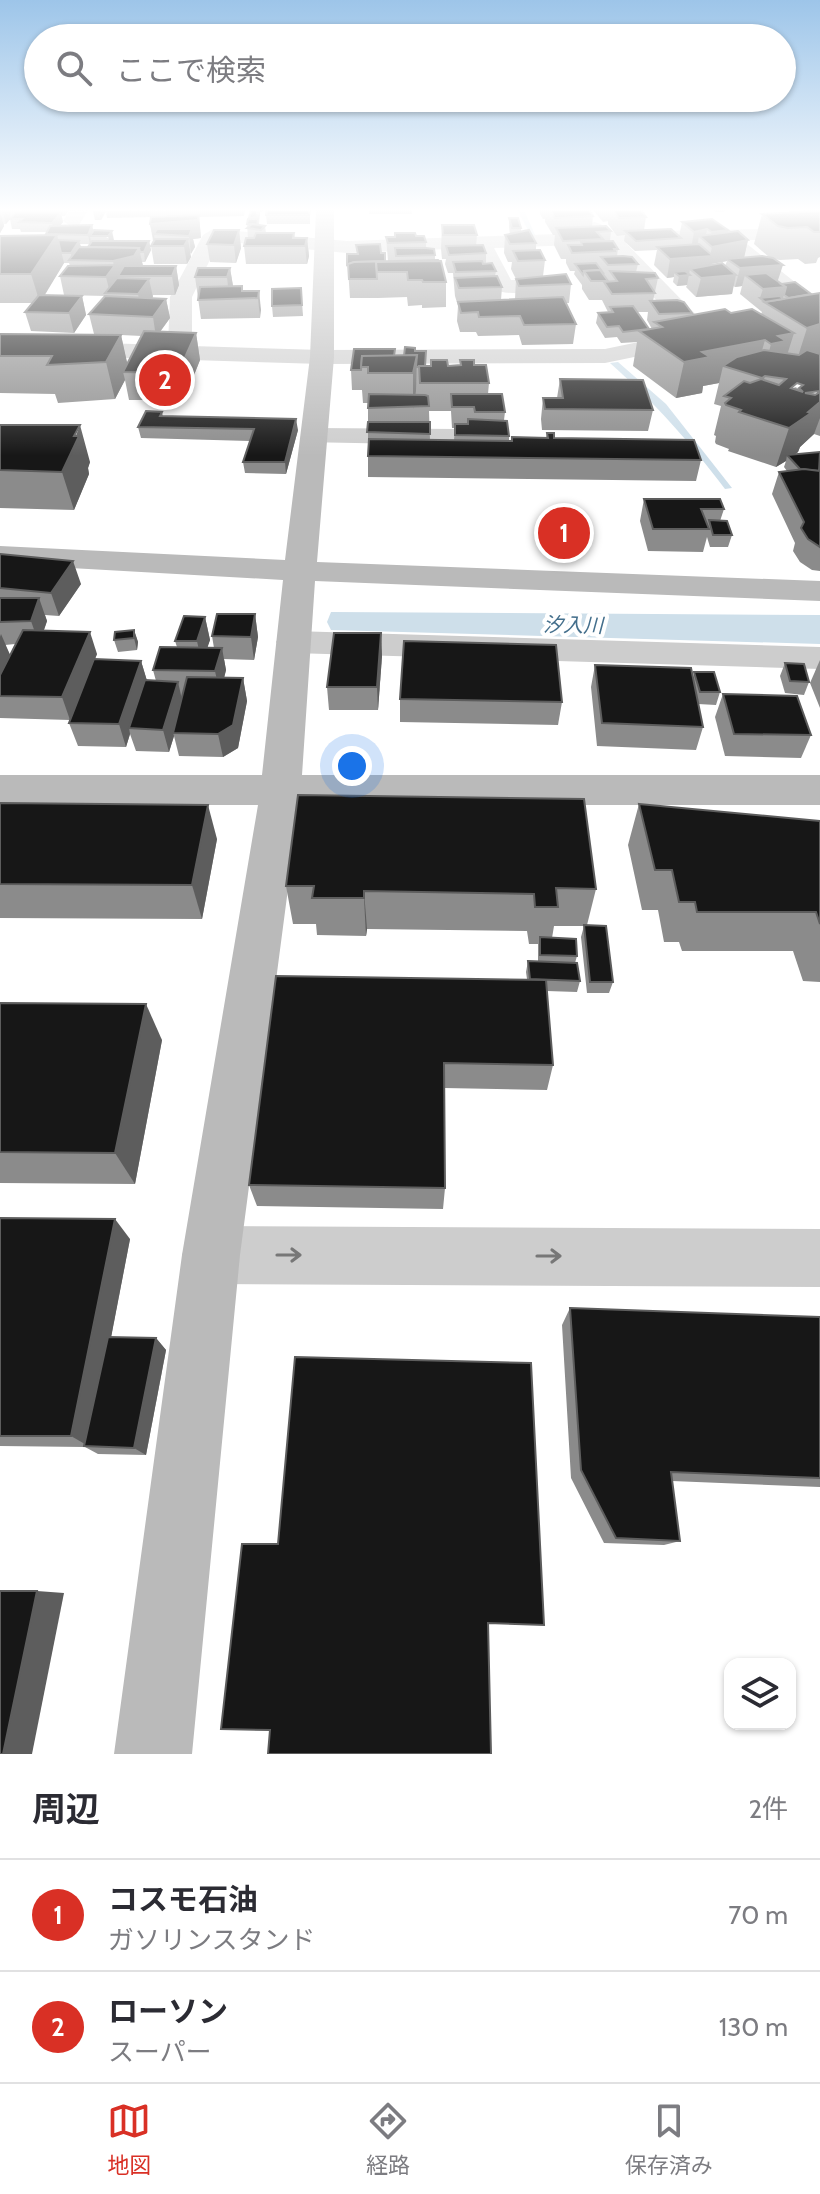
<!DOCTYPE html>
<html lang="ja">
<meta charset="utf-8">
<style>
body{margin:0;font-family:Cabin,"Noto Sans JP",sans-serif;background:#f7f7f7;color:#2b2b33}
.controls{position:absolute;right:24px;bottom:24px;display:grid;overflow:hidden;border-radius:16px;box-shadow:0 2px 6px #0004}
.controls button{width:72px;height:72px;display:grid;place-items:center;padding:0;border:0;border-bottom:2px solid #e1e1e2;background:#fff;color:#2b2b33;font:40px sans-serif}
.you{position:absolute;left:352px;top:766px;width:28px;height:28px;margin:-20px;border:6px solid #fff;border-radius:50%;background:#1a73e8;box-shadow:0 0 0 12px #1a73e833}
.badge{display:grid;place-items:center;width:52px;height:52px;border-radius:50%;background:#d93025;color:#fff;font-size:26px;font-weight:700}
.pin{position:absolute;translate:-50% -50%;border:4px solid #fff;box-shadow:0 2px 8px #0006}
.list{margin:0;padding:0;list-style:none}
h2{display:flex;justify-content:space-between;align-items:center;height:104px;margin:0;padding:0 32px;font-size:34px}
h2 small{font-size:26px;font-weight:400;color:#7c7c81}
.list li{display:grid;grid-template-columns:52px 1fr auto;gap:24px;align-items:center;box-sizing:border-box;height:112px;padding:0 32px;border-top:2px solid #e1e1e2}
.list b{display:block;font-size:30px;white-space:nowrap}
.list p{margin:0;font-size:26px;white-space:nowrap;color:#7c7c81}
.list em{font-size:26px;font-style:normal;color:#7c7c81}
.icon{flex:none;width:44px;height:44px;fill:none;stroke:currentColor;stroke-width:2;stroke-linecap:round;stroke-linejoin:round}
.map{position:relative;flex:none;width:820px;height:1754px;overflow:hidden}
.search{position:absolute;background:#fff;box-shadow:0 2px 6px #0004;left:24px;right:24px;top:24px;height:88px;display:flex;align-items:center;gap:20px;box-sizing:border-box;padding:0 28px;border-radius:44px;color:#7c7c81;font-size:30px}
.sheet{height:328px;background:#fff}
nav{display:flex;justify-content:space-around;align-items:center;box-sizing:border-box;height:112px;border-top:2px solid #e1e1e2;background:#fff;font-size:22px;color:#7c7c81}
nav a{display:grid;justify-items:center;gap:4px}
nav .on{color:#d93025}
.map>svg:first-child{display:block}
.water{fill:#cedfea}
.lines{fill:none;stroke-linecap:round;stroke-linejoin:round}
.stream{fill:#cedfea;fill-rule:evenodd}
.street{fill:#cdcdcd;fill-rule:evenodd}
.secondary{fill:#bababa;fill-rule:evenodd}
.wall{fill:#8b8b8b;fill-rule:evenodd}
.shaded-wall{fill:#5d5d5d}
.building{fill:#171717;stroke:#5d5d5d;stroke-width:2;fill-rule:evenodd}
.oneway{stroke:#777}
.labels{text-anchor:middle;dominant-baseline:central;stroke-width:8;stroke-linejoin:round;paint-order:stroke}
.far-water-label{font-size:20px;font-style:italic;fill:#446f8c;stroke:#fff}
</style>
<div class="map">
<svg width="820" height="1754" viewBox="0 0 820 1754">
<rect width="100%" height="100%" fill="#fff"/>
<g class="water">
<path d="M618 362 666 404 732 488 725 489C689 441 655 403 610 363Z"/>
<path d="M331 612 820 615V644L331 630 327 622Z"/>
</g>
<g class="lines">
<path class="stream" d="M517 210H524L536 237H532Z"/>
<g class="street">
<path d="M70 210H88L79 225 72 227 63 221Z"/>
<path d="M594 222 601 224 607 232 820 228V240H742L820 302V318L798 319 795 314 801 309 718 240 626 243 712 331 716 336 712 341 605 363 322 364 0 354V340L168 345 170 297 203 235 213 229 347 241 588 233 585 228ZM219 241 347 253 474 248C480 260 486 280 495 289 503 297 556 293 564 285L553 279 511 280 494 248 602 244 687 332 605 349 322 350 192 346V297Z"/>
<path d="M314 428 457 429 467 431 470 437 467 443 457 445 304 442 301 436 304 430Z"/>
<path d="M293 631 820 647V669L293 653 281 650 276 642 281 634Z"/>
<path d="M211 1226 820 1229V1287L211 1284 190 1276 182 1255 190 1234Z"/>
</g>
<path class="secondary" d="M316 210H334V357L317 562 820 581V601L315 581 302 775H820V805H299L240 1255 192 1754H114L182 1255 258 805H0V775H262L283 580 0 564V546L285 560 310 357Z"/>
</g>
<g class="wall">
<path d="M0 210H19L18 212H22V210H69L65 216H61L63 222 60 226 92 225 93 231 94 230 113 241H149L151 250 145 262H142L143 266H176L179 285 175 295H153L152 298 166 299 170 318 160 332 196 333 200 360 184 400H129L125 380 115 399 58 403 55 394 0 393V334H94L89 314 106 296 64 295 60 276 70 266 69 263H64L44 295 82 296 86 315 74 333 31 331 25 312 32 303H0V234V236L46 235 47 232H21L20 229H12L10 219 6 224H4V226L0 233ZM80 244H90L88 247H81ZM121 335 142 336 127 364Z"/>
<path d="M245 210 244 216 199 217 201 238 193 239 195 247 190 254 191 257 187 264H154L151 246 153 241 150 224 151 217 107 218 106 212 101 220H95L93 211Z"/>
<path d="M251 210H263L262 212H260L259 225 265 226 266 233H294L295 238H307L309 256 307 264H246L244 246 248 238 247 224Z"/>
<path d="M310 210V224H267L266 215Z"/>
<rect x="369" y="210" width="43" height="4"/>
<path d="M540 210H589L593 216 592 226 611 231 610 241 618 249 617 256 638 264 636 272 658 278 653 301 692 313 691 315 731 313 761 314 762 312 740 294 742 286 735 287 733 286 732 294 696 297 686 287 687 285 677 286 673 282 674 277 667 278 654 265 657 250 635 251 624 241 625 235 617 236 608 224V221L603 222 593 210H641L646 217 644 230 679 237 682 222 728 233 748 240 744 257H769L754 244 762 214 820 211V257L818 258 816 263 805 264 798 259 780 260 774 259 778 282 811 294 810 392 817 394 820 392V436L814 434 800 447 798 452 794 455 820 452V571L812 570 800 562 793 551 795 543 772 494 779 472 787 471 784 467 786 461 776 467 728 451 729 449 716 444 715 442 716 436 714 435 721 406 714 404 719 383 703 386 702 393 676 398 633 366 637 342 621 343 617 337 605 338 596 323 598 313 608 312 602 300H589L582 289V285L574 274 575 271H570L566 263V259H561L554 245 555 235H553L545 222V219H543L540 214ZM727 261 725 266 711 265V264ZM637 312H648L647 320 652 329H649ZM797 383 803 385 800 389 795 387 793 389 791 388Z"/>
<path d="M713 210H725L724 212H715Z"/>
<path d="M509 218 521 228V232L536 243V250L545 260 543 276 571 284 569 303H566L576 324 573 344 522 345 519 335 478 336 476 332H460L457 321 458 306 455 296 453 273H448L445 264 446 259H442L441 249 442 225 477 235 476 246 486 253V264L496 271 495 276 502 287 501 300 515 299 516 279 511 269 512 262H508L504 253 505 235 510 234 509 227Z"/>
<path d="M239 230 241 248 236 263 210 262 207 244Z"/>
<path d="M416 236 426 242V248L435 255V260L446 282V307L422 308V305L408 306 407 297 378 298V294V298H350L347 254H357L356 245 381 253 385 261H388L386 237Z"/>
<path d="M230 268 233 286 243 291H259L260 318 201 319 195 277Z"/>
<path d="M301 288 303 316 273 317 272 306Z"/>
<path d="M415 351 426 366 460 365V360L474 365 489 383 488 394 505 412 504 420 509 436V441L546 438 547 433 554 438 701 460 696 481 368 477V403H363L362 390H352L351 370 404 356ZM429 411H451L452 428H455L454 440H430Z"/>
<path d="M560 379 653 410 648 431 542 430 541 419 543 398H557Z"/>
<path d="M162 412 163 416 298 430 286 474 245 473 243 462 250 441 141 438 138 427Z"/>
<path d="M0 425 90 462 88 468 89 474 74 510 0 508Z"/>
<path d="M644 499 724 509 720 521 732 535 728 547H710L707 537 703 552 648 551 640 521Z"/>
<path d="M0 554 81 584 59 616 45 615 47 621 44 630 97 654 95 659 141 661 147 681H156L153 670 177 647 175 641 205 617 210 640 207 647 214 648 212 636 255 614 258 637 254 660 224 659 226 670 224 678H243L247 701 238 748 223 757 179 756 174 736 169 752 136 751 130 734 126 747 78 746 69 723 70 720 0 718ZM15 644 10 655 5 645Z"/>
<path d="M134 630 138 642 137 650 118 652 114 640Z"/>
<path d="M381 633 382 656 378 710H329L327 687Z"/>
<path d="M820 660V708L810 683Z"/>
<path d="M785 663 809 682 804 695 785 693 780 676Z"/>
<path d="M595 665 693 678 694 672 720 692 716 705 698 704 703 727 696 750 597 746 591 687Z"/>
<path d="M723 694 811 735 801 758 725 756 715 717Z"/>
<path d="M400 699 562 702 558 725 400 722Z"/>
<path d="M0 803 217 839 202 919 0 918Z"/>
<path d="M639 804 820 821V982L803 981 793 951H682L679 942H664L658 910H642L628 845Z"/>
<path d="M286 886 596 889 587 925 613 982 609 993H587L581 937 584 926H554L552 938 577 956 575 963 580 981 577 992 547 991 553 1065 547 1090 444 1088 445 1188 443 1209 257 1206 249 1185 527 979 526 972 528 961 538 962V944H529L527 931 367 929 366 936 317 935 316 924H293Z"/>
<path d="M0 1003 162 1040 135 1184 0 1183Z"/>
<path d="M0 1218 130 1239 111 1337 156 1338 166 1350 146 1455 98 1454 85 1447 0 1446Z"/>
<path d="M570 1308 820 1317V1487L672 1481 680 1541 664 1545 604 1543 571 1478 562 1325Z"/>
</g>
<g class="shaded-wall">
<path d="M2 210H9L11 218 6 224Z"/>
<path d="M99 210H106L101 220Z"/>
<path d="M258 210H260V215L258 222 259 229H257L256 217Z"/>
<path d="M0 212 4 226 0 233Z"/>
<path d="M61 213 63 222 54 232 52 223Z"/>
<path d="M199 215 201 238 193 239 195 247 191 254 189 236 154 234 155 242H154L150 224Z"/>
<path d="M92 225 94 234 90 236 91 242 90 244 88 235Z"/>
<path d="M707 229 705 241 699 236 697 248 691 249 694 232Z"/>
<path d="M239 230 241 248 236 263 234 245Z"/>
<path d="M728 230 725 244 748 240 744 258 727 259V261L711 264 709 274 690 269 687 285 677 286 679 276 674 272V277L667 278 670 259 710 256 712 247 709 244 712 232Z"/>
<path d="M112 231 114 240 110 246 108 236Z"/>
<path d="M57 235 64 263 40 303 31 274Z"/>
<path d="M307 238 309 256 307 264 305 246Z"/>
<path d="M188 239 191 257 187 264 184 246Z"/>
<path d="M79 241 82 250 72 260 71 253Z"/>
<path d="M149 241 151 250 145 262 144 252Z"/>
<path d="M139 248 143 266 118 276 119 279 110 293 106 277 114 266 113 261Z"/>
<path d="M783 265 777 283 745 275 742 286 735 287 740 268Z"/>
<path d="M176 266 179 285 175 295 172 276Z"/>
<path d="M230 268 233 286 229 296 227 277Z"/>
<path d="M736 275 732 294 696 297 701 278Z"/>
<path d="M149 279 153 297 142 313 138 294Z"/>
<path d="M786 287 781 306 760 298 763 289Z"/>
<path d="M259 291 261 310 260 318 258 298Z"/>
<path d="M82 296 86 315 74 333 69 313Z"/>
<path d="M166 299 170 318 156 337 153 317Z"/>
<path d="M820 324V355L796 363 807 328Z"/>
<path d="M196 333 200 360 184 400 178 373Z"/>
<path d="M794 333 783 368 765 376 754 414 752 416 771 344 778 336Z"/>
<path d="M121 335 129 371 123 372 125 380 115 399 106 362Z"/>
<path d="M765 340 755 375 723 366 719 383 703 386 702 393 676 398 684 362 702 352Z"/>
<path d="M417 355 416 391 413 409V373Z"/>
<path d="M820 402V418L814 434 800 447 798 452 790 458 787 455 786 461 776 467 789 428Z"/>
<path d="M296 419 298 430 286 474 285 462Z"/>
<path d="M80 425 90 462 88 468 89 474 74 510 62 472Z"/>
<path d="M73 561 81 584 59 616 51 593Z"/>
<path d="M39 598 47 621 39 644 31 621Z"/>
<path d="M255 614 258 637 254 660 251 637Z"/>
<path d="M205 617 210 640 202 664 197 641Z"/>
<path d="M134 630 138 642 137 650 134 638Z"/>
<path d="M90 632 97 654 70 720 62 697Z"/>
<path d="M381 633 382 656 378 710 377 687Z"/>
<path d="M1 634 11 657 0 679V637Z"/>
<path d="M222 648 226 670 220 694 215 671Z"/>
<path d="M141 661 148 684 129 728 130 734 126 747 119 724Z"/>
<path d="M243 678 247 701 238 748 223 757 218 734Z"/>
<path d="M178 682 183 704 173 733 174 736 169 752 163 730Z"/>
<path d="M208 805 217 839 202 919 192 885Z"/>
<path d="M364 891 367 929 366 936 364 898Z"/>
<path d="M146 1004 162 1040 135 1184 115 1153Z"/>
<path d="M115 1219 130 1239 90 1447 71 1436Z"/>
<path d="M156 1338 166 1350 146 1455 134 1448Z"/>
<path d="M37 1591 64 1593 32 1754H3Z"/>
</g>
<g class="building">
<path d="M251 210H258L256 217 249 218Z"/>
<path d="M267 210H310L309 215H266Z"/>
<path d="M550 210H589L593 216 555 218Z"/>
<path d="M613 210H641L646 217 619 218Z"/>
<path d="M820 211V232H814L807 227 788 228 778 226 762 214Z"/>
<path d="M16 212 61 213 52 223 19 222 22 219H10Z"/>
<path d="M199 215 198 220 150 224 151 217Z"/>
<path d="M509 218H518L521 228H512Z"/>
<path d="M248 219H258L257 225 247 224Z"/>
<path d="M712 219 728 230 712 232 707 229 694 232 682 222Z"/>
<path d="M252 224 265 226 261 230 247 228Z"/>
<path d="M92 225 88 235 46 234 50 226Z"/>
<path d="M442 225H474L477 235H443Z"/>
<path d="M606 226 611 231 597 232 603 239 563 241 556 228Z"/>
<path d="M157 229H192L189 236 154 234Z"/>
<path d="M671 229 681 238 636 241 625 231Z"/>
<path d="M94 230 112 231 108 236H90Z"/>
<path d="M214 230H239L234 245 207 244Z"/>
<path d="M529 230 536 243 510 244 505 235Z"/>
<path d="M738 231 748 240 712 247 699 236Z"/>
<path d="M256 233H294L293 238H307L305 246H244L246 238H254Z"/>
<path d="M395 233H415L416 236H424L426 242 388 243 386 237H395Z"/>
<path d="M57 235 31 274H0V236Z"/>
<path d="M155 239H188L184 246H151Z"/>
<path d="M58 240 79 241 71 253H61Z"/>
<path d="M92 241H149L144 252H140L139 248 88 247Z"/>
<path d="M613 241 618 249H614L615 251 572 253 568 245H582L581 242Z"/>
<path d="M380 244 381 253H385V261L354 262 347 265V254H358L356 245Z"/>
<path d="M699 244 713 256 670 259 657 247Z"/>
<path d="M483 245 486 253 449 255 446 246Z"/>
<path d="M79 247 139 248 134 256 113 261 69 260Z"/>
<path d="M395 248H426L434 249 435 255 396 256Z"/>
<path d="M540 250 545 260 518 261 513 251Z"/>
<path d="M623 256 632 257 638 264 608 265 601 257Z"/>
<path d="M762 256 773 258 783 265 740 268 727 259Z"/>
<path d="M438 260 439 261 376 262 377 279H349L348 264 354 262Z"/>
<path d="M441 261 446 282H423L422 280H408L407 272H377L376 262Z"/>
<path d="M482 261 483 264 492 263 496 271 456 272 453 262Z"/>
<path d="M596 263 604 274 600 270 584 271 583 275 575 264Z"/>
<path d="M722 263 736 275 701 278 690 269Z"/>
<path d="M115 265 106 277 60 276 68 266Z"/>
<path d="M124 266H176L172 276H118Z"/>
<path d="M198 268H230L227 277H195Z"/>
<path d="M600 270 608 281H591L584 271Z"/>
<path d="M610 271 655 273 658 278 646 279 655 293 612 294 604 282 617 281Z"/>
<path d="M685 271 690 275 679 276 674 272Z"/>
<path d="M766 273 786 287 763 289 745 275Z"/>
<path d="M566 274 571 284 519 286 516 279Z"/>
<path d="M497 276 502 287 459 288 455 278Z"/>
<path d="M117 278 149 279 138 294 105 293Z"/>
<path d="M795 282 811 294 789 298 784 295 786 287 781 284Z"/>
<path d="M242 286V291H259L258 298 198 300 200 287Z"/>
<path d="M301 288 302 305 272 306V289Z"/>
<path d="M820 293V324L807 328 764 302Z"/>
<path d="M39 295 82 296 69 313 25 312Z"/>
<path d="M105 296 166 299 153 317 89 314Z"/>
<path d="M780 296 783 299 765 302 760 298Z"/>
<path d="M563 297 576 324 524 325 520 316 479 317 478 312 461 313 458 302Z"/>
<path d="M677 300 684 302 692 313 659 314 650 301Z"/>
<path d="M633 306 649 329 623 332 619 326 607 327 598 313 613 312 610 307Z"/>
<path d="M725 309 731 313 752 309 794 333 778 336 786 341 771 344 765 340 702 352 710 357 684 362 639 331 662 327 654 322Z"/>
<path d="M144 331 196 333 178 373 123 372Z"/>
<path d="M0 334 121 335 106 362 47 365 52 356H0Z"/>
<path d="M405 347 415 348V351H426L425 366 416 367 417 355 404 356Z"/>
<path d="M354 349H395L394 356H362L361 370H351Z"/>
<path d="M764 350 799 355 807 350 820 354V391L805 393 815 395 820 392V402L808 412 811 413 789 428 739 412 741 410 726 405 725 403 731 398 724 396 744 381 750 383 761 379 779 385 786 379 765 376 762 378 723 366 737 357ZM797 383 803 385 799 388 803 392 791 388Z"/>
<path d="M417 355 413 373H368V367H361L362 356Z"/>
<path d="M431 360H447L448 366 461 365 460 360H474V365H486L489 383H420L419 366H431Z"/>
<path d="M560 379 643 380 653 410 545 409 543 398H563Z"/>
<path d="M369 394 425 395 428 396 429 406 368 408Z"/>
<path d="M451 394H502L505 412H475L474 407H452Z"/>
<path d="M146 411 162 412 160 416 296 419 285 462H243L254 429 138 427Z"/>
<path d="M468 419 507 421 509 436 455 435V424H468Z"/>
<path d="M368 422H430V434L367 432Z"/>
<path d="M0 425H80L74 436H79L62 472 0 470Z"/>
<path d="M547 433H554V438L694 440 701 460 368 456 369 439 512 441V437L548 438Z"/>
<path d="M820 452 819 471 800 469 787 455Z"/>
<path d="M804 469 820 471V547L808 539 801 528 804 522 779 472Z"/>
<path d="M644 499H720L724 509H701L709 529H653Z"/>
<path d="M709 520 727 521 732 535H713Z"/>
<path d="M0 554 73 561 51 593 0 588Z"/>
<path d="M0 598H39L31 621 0 622Z"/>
<path d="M217 614H255L251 637 212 636Z"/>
<path d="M184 616 205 617 197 641H175Z"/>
<path d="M23 630 90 632 62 697 0 696V675Z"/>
<path d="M134 630V638L114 640 115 632Z"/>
<path d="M334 633H381L377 687H327Z"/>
<path d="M404 641 556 645 562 702 400 699Z"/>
<path d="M160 647 222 648 215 671 153 670Z"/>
<path d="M94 659 141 661 119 724 69 723Z"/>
<path d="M785 663 804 664 809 682 790 681Z"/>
<path d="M595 665 691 668 703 727 602 723Z"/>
<path d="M694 672H714L720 692H700Z"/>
<path d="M187 677 243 678 233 725 218 734 173 733Z"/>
<path d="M145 680 178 682 163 730 129 728Z"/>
<path d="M723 694 797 696 811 735 734 734Z"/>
<path d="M298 795 584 799 596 889 556 888 558 907H535L534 894 364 891V898H312L314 886H286Z"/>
<path d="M0 803 208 805 192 885 0 884Z"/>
<path d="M639 804 820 821V924L816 912H697L695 902H679L672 870H655Z"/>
<path d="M584 925 606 926 613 982H590Z"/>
<path d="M540 937 576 939 577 956 540 955Z"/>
<path d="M528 961 577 963 580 981 530 979Z"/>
<path d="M276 976 546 980 553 1065 444 1063 445 1188 249 1185Z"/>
<path d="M0 1003 146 1004 115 1153 0 1152Z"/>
<path d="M0 1218 115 1219 71 1436H0Z"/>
<path d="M570 1308 820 1317V1478L671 1472 680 1541 616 1538 581 1470Z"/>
<path d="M108 1337 156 1338 134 1448 84 1446Z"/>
<path d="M295 1357 531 1363 544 1625 488 1623 491 1754H268L270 1730 221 1729 242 1544H278Z"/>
<path d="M0 1591H37L3 1754H0Z"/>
</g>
<defs><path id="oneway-shaft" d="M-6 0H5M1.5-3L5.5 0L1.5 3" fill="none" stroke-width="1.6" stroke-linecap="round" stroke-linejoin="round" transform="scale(2)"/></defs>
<g class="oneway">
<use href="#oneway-shaft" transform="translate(289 1255)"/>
<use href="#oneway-shaft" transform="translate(549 1256)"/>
</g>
<linearGradient id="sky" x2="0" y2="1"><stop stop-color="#9dc5e9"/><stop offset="0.46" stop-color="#fff"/><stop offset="1" stop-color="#fff" stop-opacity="0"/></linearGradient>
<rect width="820" height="456" fill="url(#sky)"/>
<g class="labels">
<g class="far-water-label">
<text transform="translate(573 625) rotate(1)">汐入川</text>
</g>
</g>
</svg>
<div class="controls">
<button><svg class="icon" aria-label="layers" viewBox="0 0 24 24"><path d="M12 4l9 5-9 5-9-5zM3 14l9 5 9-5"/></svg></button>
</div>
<div class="you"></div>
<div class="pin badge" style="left:564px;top:533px">1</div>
<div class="pin badge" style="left:165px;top:380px">2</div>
<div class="search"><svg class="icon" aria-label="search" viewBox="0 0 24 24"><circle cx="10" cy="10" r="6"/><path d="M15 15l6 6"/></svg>ここで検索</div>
</div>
<section class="sheet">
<h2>周辺<small>2件</small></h2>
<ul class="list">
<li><span class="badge">1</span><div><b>コスモ石油</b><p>ガソリンスタンド</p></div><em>70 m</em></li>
<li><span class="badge">2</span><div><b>ローソン</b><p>スーパー</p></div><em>130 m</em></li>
</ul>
</section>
<nav>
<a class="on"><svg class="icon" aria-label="map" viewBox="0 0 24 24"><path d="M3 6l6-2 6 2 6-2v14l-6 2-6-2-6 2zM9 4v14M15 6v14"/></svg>地図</a>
<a><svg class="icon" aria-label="directions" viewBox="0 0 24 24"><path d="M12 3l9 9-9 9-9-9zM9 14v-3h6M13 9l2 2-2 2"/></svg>経路</a>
<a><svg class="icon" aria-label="saved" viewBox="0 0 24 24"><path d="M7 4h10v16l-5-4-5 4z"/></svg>保存済み</a>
</nav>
